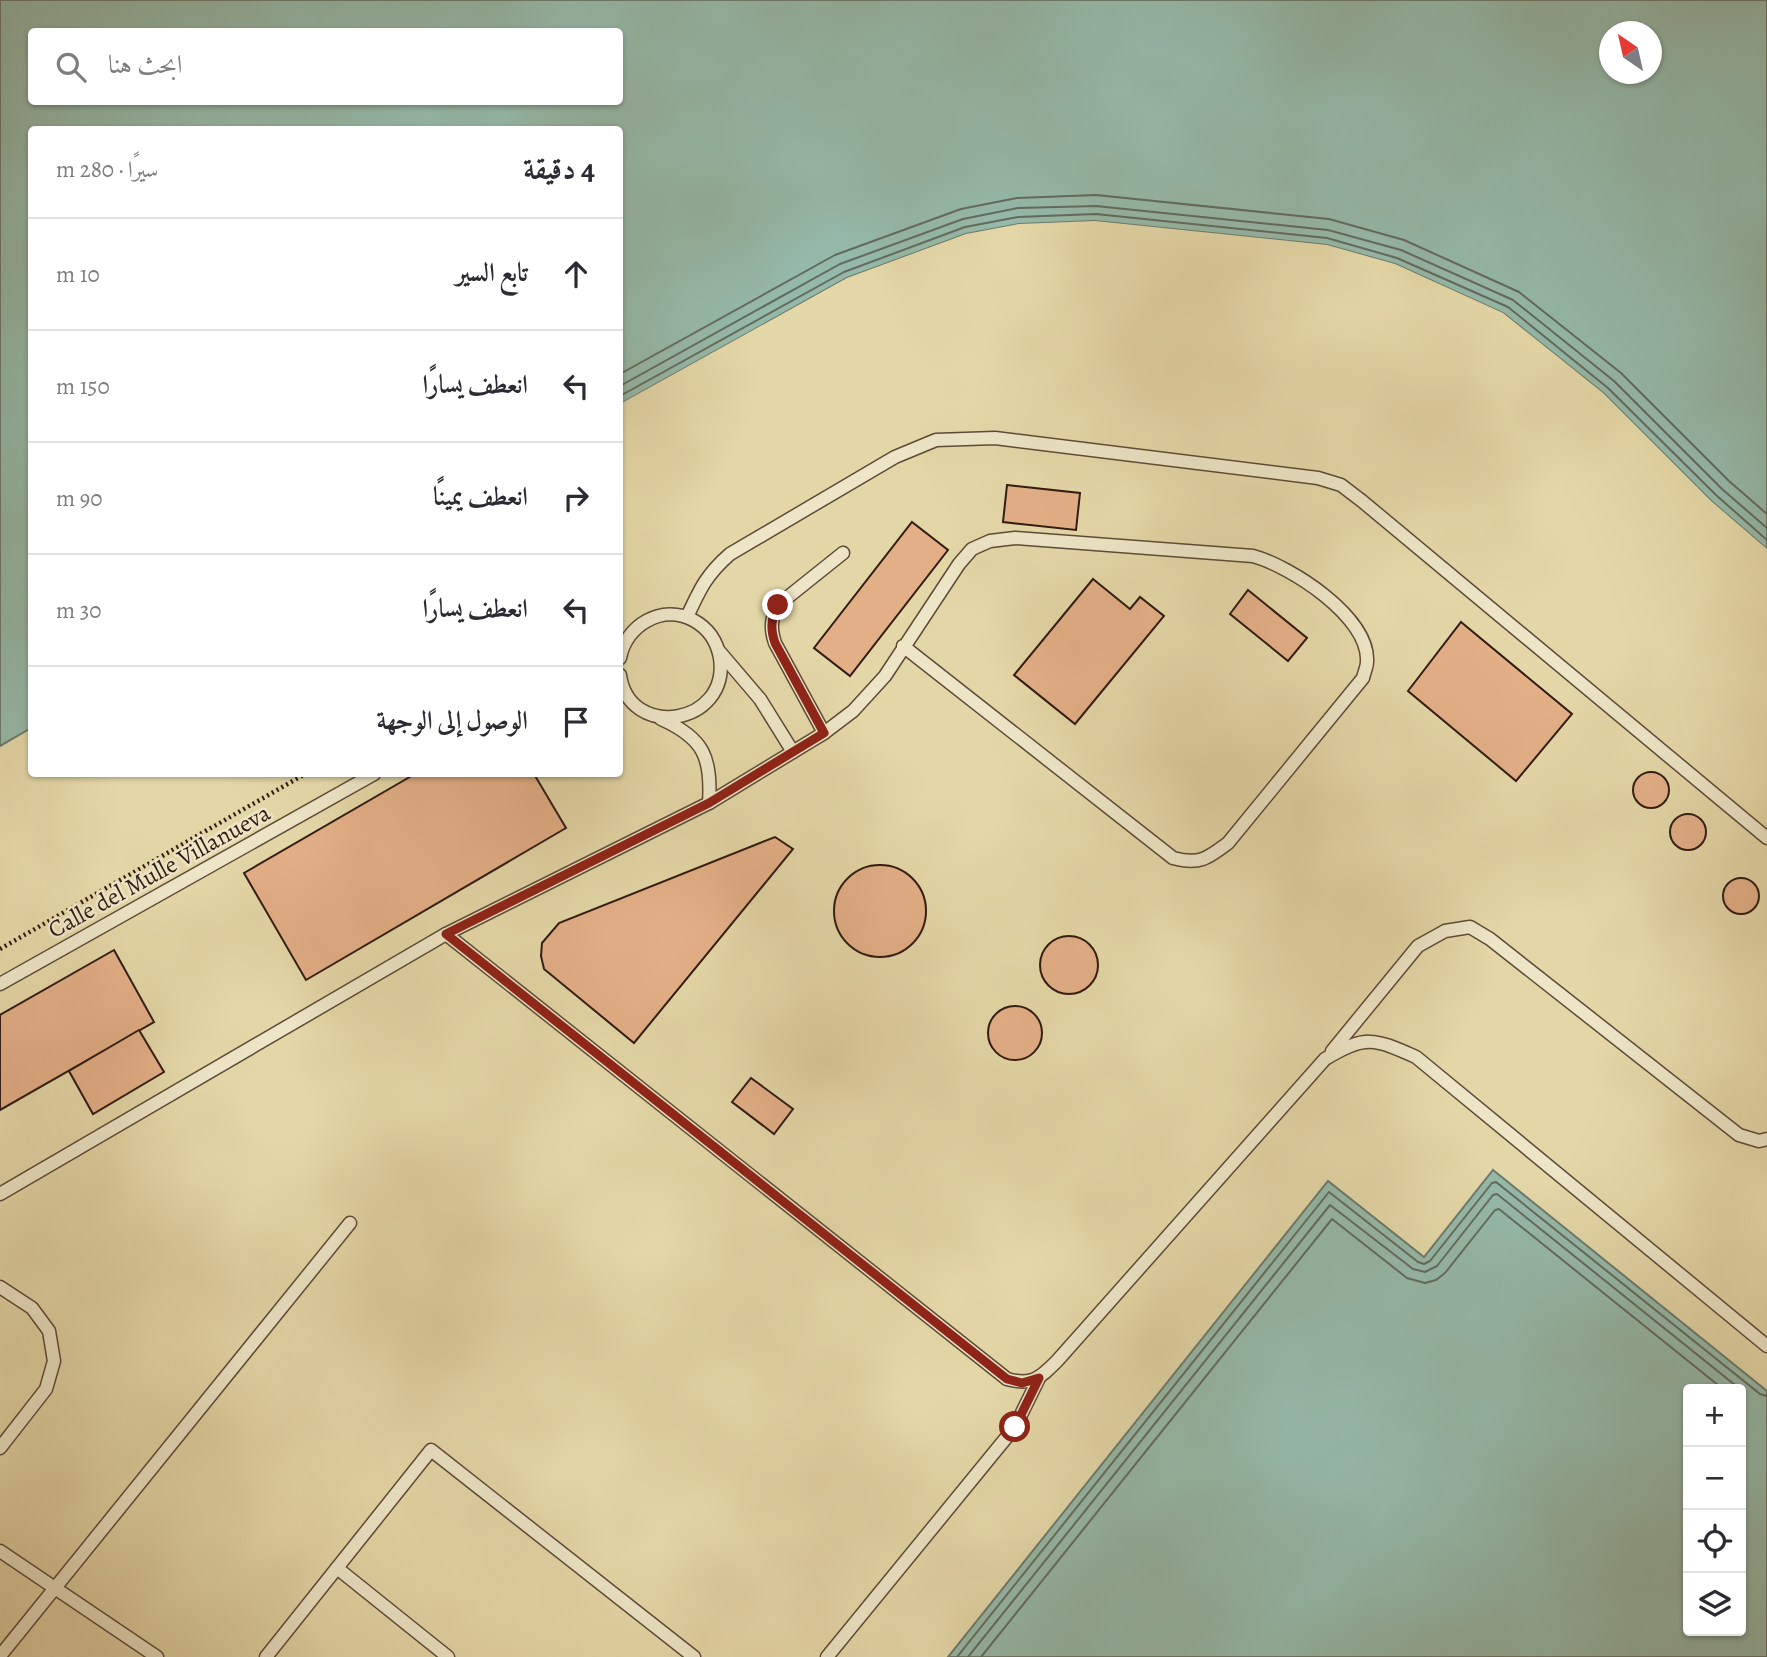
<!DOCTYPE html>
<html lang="ar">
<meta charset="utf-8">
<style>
body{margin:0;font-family:Alegreya,Amiri,serif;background:#f2f2f3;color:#2b2b33;direction:rtl}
.controls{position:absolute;right:21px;bottom:21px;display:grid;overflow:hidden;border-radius:7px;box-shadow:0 2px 5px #0004}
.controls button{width:63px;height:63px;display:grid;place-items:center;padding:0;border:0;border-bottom:2px solid #e1e1e2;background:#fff;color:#2b2b33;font:35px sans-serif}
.compass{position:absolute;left:1599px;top:21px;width:63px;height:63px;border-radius:50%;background:#fff;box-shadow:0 2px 5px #0004;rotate:326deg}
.stop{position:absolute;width:21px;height:21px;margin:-16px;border:5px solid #8f2418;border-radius:50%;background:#fff}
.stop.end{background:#8f2418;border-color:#fff;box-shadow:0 2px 7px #0008}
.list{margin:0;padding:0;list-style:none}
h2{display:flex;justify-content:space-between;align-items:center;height:91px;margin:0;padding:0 28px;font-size:30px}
h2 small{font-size:23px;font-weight:400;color:#7c7c81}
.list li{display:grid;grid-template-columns:46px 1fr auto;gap:21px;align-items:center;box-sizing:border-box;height:112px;padding:0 28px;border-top:2px solid #e1e1e2}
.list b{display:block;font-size:26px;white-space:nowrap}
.list em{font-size:23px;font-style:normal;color:#7c7c81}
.icon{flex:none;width:38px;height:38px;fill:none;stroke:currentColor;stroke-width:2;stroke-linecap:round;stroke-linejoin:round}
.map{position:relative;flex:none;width:1767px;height:1657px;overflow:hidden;direction:ltr}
.search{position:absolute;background:#fff;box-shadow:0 2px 5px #0004;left:28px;top:28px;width:595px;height:77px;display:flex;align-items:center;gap:18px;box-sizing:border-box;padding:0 24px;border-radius:7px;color:#7c7c81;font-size:26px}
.panel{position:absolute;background:#fff;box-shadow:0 2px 5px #0004;left:28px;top:126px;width:595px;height:651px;border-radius:7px;direction:rtl}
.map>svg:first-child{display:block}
.water{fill:#95b9a9;stroke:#6d7a6d;stroke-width:2;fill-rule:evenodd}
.pier{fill:#e4d7a7}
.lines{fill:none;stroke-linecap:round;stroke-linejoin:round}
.shore{stroke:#636a5e;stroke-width:2}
.building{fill:#e3af87;stroke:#311b13;stroke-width:2}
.lane-casing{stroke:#5e4a38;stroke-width:15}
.path{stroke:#311b13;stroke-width:4.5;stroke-dasharray:2 3.5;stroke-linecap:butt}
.lane{stroke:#ede5c6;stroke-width:12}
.route{stroke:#8f2418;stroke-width:9}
.labels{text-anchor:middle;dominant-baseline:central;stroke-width:5;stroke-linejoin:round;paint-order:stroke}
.street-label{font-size:24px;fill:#311b13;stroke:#ede5c6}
</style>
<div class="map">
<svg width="1767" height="1657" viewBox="0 0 1767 1657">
<rect width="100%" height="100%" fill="#e4d7a7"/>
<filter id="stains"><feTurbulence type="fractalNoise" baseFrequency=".00286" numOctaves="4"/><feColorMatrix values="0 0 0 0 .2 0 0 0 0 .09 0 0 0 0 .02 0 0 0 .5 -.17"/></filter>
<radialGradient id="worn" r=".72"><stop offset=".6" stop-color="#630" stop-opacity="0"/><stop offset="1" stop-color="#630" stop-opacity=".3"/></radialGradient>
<g class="water">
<path d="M0 0H1767V549L1711 501 1603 393 1503 313 1395 264 1327 245 1095 221 1019 224 966 234 847 278 620 404V130H32L31 728 0 746ZM32 32H620V102H32ZM1610 32H1652V74H1610Z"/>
<path d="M1493 1170 1767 1391V1657H948L1328 1181 1424 1257ZM1688 1389H1741V1631H1688Z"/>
</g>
<path class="pier" d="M1095 221 1327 245 1395 264 1503 313 1603 393 1711 501 1767 549V553L1709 503 1601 395 1501 316 1393 268 1326 249 1095 225 1019 228 967 238 849 282 620 407V404L847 278 966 234 1019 224Z"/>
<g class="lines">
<g class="shore">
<path d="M620 374 835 255 961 209 1017 198 1096 195 1329 219 1404 240 1519 292 1621 373 1729 481 1767 514"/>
<path d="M620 386 840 264 963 219 1018 208 1096 206 1328 230 1401 250 1513 300 1614 381 1722 489 1767 528"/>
<path d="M620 396 844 272 965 227 1018 217 1096 214 1327 238 1397 258 1508 307 1608 388 1716 495 1767 540"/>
<path d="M957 1657 1329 1192 1418 1262 1424 1264 1430 1261 1492 1183 1496 1182 1760 1394 1767 1396"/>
<path d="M968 1657 1330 1205 1413 1269 1425 1272 1437 1266 1493 1195 1497 1194 1740 1389"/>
<path d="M981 1657 1332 1219 1407 1278 1425 1283 1436 1280 1445 1273 1495 1210 1499 1209 1723 1389"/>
</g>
</g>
<g class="building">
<path d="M1007 485 1080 493 1076 530 1003 522Z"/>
<path d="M912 522 948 550 850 676 814 648Z"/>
<path d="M1093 579 1130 609 1140 597 1164 616 1075 724 1014 675Z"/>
<path d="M1248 590 1307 638 1288 661 1230 614Z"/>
<path d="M1461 622 1572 714 1516 781 1408 691Z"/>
<circle cx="1651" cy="790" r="18"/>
<path d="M415 774H534L566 828 306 980 244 873Z"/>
<circle cx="1688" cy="832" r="18"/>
<path d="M775 837 793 849 634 1043 544 969 541 956 542 943 559 923Z"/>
<circle cx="880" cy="911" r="46"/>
<circle cx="1741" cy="896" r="18"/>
<circle cx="1069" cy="965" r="29"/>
<path d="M114 950 154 1022 0 1110V1015Z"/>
<circle cx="1015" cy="1033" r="27"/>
<path d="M139 1030 164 1072 93 1114 69 1071Z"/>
<path d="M751 1078 793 1109 774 1134 732 1102Z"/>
</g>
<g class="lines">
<g class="lane-casing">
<g id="lane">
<path d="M687 617C700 589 706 575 730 554L895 457 936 440 995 438 1318 478 1341 485 1362 501 1767 838"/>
<path d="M719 651 760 699 793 752"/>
<path d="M620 658C626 625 662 604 693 620 708 628 717 641 720 658 730 725 629 741 620 675"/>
<path d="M661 719C704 738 712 758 709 803"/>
<path d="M824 733 775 643C770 628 771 619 778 605L843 553"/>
<path d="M446 934 1007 1379C1032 1386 1040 1378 1057 1361L1325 1059C1366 1035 1373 1038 1416 1057L1767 1346"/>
<path d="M0 984 374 774"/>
<path d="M1332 1051 1418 946 1445 931 1470 927 1490 939 1739 1135 1759 1141 1767 1139"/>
<path d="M0 1194 446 934 709 803 824 733 853 711 885 676 959 564 972 549 990 541 1015 538 1253 556C1290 566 1370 617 1367 662 1367 667 1364 673 1363 678L1228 843C1207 859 1199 865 1173 858L903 646"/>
<path d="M0 1287 32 1308 49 1331 54 1361 46 1389 0 1448"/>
<path d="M0 1551 157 1657"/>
<path d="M337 1568 448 1657"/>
<path d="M0 1656 350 1223"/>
<path d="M266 1657 431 1450 694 1657"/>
<path d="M827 1657 1015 1427 1039 1378"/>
</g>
</g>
<path class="path" d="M0 949 305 774"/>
<use href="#lane" class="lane"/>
</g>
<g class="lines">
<path class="route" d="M778 605C771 619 770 628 775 643L824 733 709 803 446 934 1007 1379 1022 1383 1039 1378 1015 1427"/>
</g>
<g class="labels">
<g class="street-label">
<text transform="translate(159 871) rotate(-29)">Calle del Mulle Villanueva</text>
</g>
</g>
<rect width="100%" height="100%" filter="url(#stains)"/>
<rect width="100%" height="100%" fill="url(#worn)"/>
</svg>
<div class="controls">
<button>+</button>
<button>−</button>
<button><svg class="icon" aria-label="locate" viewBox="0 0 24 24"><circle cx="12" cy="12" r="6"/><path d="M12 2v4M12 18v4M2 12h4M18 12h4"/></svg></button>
<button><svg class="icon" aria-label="layers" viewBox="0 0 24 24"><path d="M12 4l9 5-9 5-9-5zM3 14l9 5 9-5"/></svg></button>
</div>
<svg class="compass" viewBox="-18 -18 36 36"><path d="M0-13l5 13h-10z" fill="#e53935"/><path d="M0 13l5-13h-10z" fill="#7c7c81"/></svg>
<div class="stop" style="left:1015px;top:1427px"></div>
<div class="stop end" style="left:778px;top:605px"></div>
<div class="search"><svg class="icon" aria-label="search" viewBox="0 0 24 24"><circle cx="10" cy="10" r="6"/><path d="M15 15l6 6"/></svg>ابحث هنا</div>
<section class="panel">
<h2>4 دقيقة<small>سيرًا · 280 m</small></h2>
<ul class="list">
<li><svg class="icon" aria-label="ahead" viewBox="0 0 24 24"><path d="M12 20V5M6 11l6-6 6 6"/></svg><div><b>تابع السير</b></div><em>10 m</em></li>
<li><svg class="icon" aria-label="left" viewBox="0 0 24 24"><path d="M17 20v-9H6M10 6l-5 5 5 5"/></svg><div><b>انعطف يسارًا</b></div><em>150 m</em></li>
<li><svg class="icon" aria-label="right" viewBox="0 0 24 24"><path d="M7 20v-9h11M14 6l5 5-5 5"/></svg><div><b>انعطف يمينًا</b></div><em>90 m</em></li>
<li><svg class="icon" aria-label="left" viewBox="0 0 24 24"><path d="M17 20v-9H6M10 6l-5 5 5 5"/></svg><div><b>انعطف يسارًا</b></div><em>30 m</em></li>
<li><svg class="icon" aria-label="arrive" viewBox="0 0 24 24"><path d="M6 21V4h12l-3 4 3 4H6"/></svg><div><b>الوصول إلى الوجهة</b></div></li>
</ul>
</section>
</div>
